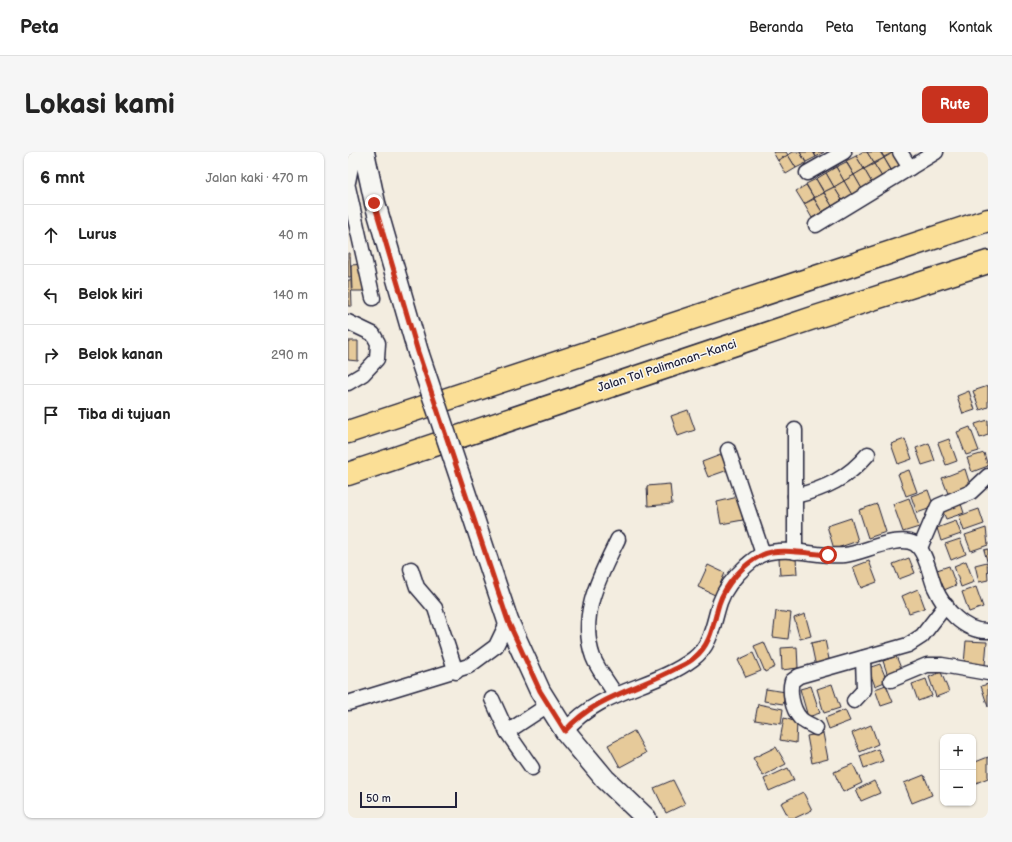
<!DOCTYPE html>
<html lang="id">
<meta charset="utf-8">
<style>
body{margin:0;font-family:"Balsamiq Sans",sans-serif;background:#f6f6f6;color:#222}
.controls{position:absolute;right:12px;bottom:12px;display:grid;overflow:hidden;border-radius:8px;box-shadow:0 1px 3px #0004}
.controls button{width:36px;height:36px;display:grid;place-items:center;padding:0;border:0;border-bottom:1px solid #e0e0e0;background:#fff;color:#222;font:20px sans-serif}
.scale{position:absolute;left:12px;bottom:10px;width:97px;box-sizing:border-box;padding-left:4px;border:2px solid #22223b;border-top:0;font-size:11px;line-height:14px;white-space:nowrap;color:#22223b;-webkit-text-stroke:3px #f6f6f2;paint-order:stroke}
.stop{position:absolute;width:12px;height:12px;margin:-9px;border:3px solid #c8321e;border-radius:50%;background:#fff}
.stop.end{background:#c8321e;border-color:#fff;box-shadow:0 1px 4px #0008}
.list{margin:0;padding:0;list-style:none}
h2{display:flex;justify-content:space-between;align-items:center;height:52px;margin:0;padding:0 16px;font-size:17px}
h2 small{font-size:13px;font-weight:400;color:#767676}
.list li{display:grid;grid-template-columns:26px 1fr auto;gap:12px;align-items:center;box-sizing:border-box;height:60px;padding:0 16px;border-top:1px solid #e0e0e0}
.list b{display:block;font-size:15px;white-space:nowrap}
.list em{font-size:13px;font-style:normal;color:#767676}
.icon{flex:none;width:22px;height:22px;fill:none;stroke:currentColor;stroke-width:2;stroke-linecap:round;stroke-linejoin:round}
.map{position:relative;flex:none;width:640px;height:666px;overflow:hidden;border-radius:8px}
header{display:flex;align-items:center;gap:24px;box-sizing:border-box;height:56px;padding:0 20px;background:#fff;border-bottom:1px solid #e0e0e0}
header strong{font-size:19px}
nav{display:flex;gap:22px;margin-inline-start:auto;font-size:14px}
.intro{display:flex;align-items:center;justify-content:space-between;box-sizing:border-box;height:96px;padding:0 24px}
h1{margin:0;font-size:28px}
.button{padding:10px 18px;border-radius:8px;background:#c8321e;color:#fff;font-size:14px;font-weight:700}
main{display:flex;gap:24px;padding:0 24px}
aside{flex:1;background:#fff;border-radius:8px;box-shadow:0 1px 3px #0004}
.map>svg:first-child{display:block}
.building{fill:#e6ca9a;stroke:#22223b}
.lines{fill:none;stroke-linecap:round;stroke-linejoin:round}
.street-casing{stroke:#22223b;stroke-width:17}
.secondary-casing{stroke:#22223b;stroke-width:23}
.highway-casing{stroke:#22223b;stroke-width:25}
.street{stroke:#f6f6f2;stroke-width:14}
.secondary{stroke:#f6f6f2;stroke-width:20}
.highway{stroke:#fbdf96;stroke-width:22}
.secondary-bridge-casing{stroke:#22223b;stroke-width:23;stroke-linecap:butt}
.secondary-bridge{stroke:#f6f6f2;stroke-width:20}
.route{stroke:#c8321e;stroke-width:5}
.labels{text-anchor:middle;dominant-baseline:central;stroke-width:3;stroke-linejoin:round;paint-order:stroke}
.street-label{font-size:12px;fill:#22223b;stroke:#f6f6f2}
</style>
<header>
<strong>Peta</strong>
<nav><a>Beranda</a><a>Peta</a><a>Tentang</a><a>Kontak</a></nav>
</header>
<div class="intro"><h1>Lokasi kami</h1><a class="button">Rute</a></div>
<main>
<aside>
<h2>6 mnt<small>Jalan kaki · 470 m</small></h2>
<ul class="list">
<li><svg class="icon" aria-label="ahead" viewBox="0 0 24 24"><path d="M12 20V5M6 11l6-6 6 6"/></svg><div><b>Lurus</b></div><em>40 m</em></li>
<li><svg class="icon" aria-label="left" viewBox="0 0 24 24"><path d="M17 20v-9H6M10 6l-5 5 5 5"/></svg><div><b>Belok kiri</b></div><em>140 m</em></li>
<li><svg class="icon" aria-label="right" viewBox="0 0 24 24"><path d="M7 20v-9h11M14 6l5 5-5 5"/></svg><div><b>Belok kanan</b></div><em>290 m</em></li>
<li><svg class="icon" aria-label="arrive" viewBox="0 0 24 24"><path d="M6 21V4h12l-3 4 3 4H6"/></svg><div><b>Tiba di tujuan</b></div></li>
</ul>
</aside>
<div class="map">
<svg width="640" height="666" viewBox="0 0 640 666">
<rect width="100%" height="100%" fill="#f3ede0"/>
<filter id="ink" filterUnits="userSpaceOnUse"><feTurbulence type="fractalNoise" baseFrequency=".025" numOctaves="2"/><feDisplacementMap in="SourceGraphic" scale="8" xChannelSelector="R" yChannelSelector="G"/><feConvolveMatrix kernelMatrix="1 2 1 2 8 2 1 2 1" color-interpolation-filters="sRGB"/></filter>
<g filter="url(#ink)">
<g class="building">
<path d="M425 0H438L440 3 430 9Z"/>
<path d="M445 0H452L458 11 448 16 440 3Z"/>
<path d="M452 0H465L468 5 458 10Z"/>
<path d="M466 0H476L468 5Z"/>
<path d="M514 0H519L526 11 516 17 508 4Z"/>
<path d="M519 0H532L536 6 526 11Z"/>
<path d="M533 0H546L536 5Z"/>
<path d="M546 0 554 14 544 19 536 6Z"/>
<path d="M440 3 448 16 438 22 430 8Z"/>
<path d="M508 4 516 17 506 23 498 9Z"/>
<path d="M536 6 544 20 534 25 526 12Z"/>
<path d="M498 10 506 23 496 29 488 15Z"/>
<path d="M526 12 534 25 524 31 516 17Z"/>
<path d="M488 15 496 29 486 35 478 21Z"/>
<path d="M516 17 524 31 514 37 506 23Z"/>
<path d="M478 21 486 35 476 40 468 27Z"/>
<path d="M506 23 514 37 504 43 496 29Z"/>
<path d="M468 27 476 41 466 46 458 32Z"/>
<path d="M496 29 504 43 494 48 486 35Z"/>
<path d="M458 33 466 46 456 52 448 39Z"/>
<path d="M486 35 494 48 484 54 476 40Z"/>
<path d="M476 41 484 54 474 60 466 46Z"/>
<path d="M466 47 474 60 464 66 456 52Z"/>
<path d="M0 101H2L3 125H0Z"/>
<path d="M17 112 18 139H4L3 113Z"/>
<path d="M0 128H3L4 154H0Z"/>
<path d="M0 189H10V209L0 208Z"/>
<path d="M640 234V255L632 258 625 239Z"/>
<path d="M621 239 627 258 615 262 609 244Z"/>
<path d="M340 258 347 278 330 284 323 264Z"/>
<path d="M640 268V283L632 286 627 272Z"/>
<path d="M622 275 631 299 618 303 609 280Z"/>
<path d="M557 287 564 307 550 312 543 292Z"/>
<path d="M601 287 609 309 598 313 590 291Z"/>
<path d="M581 291 587 309 574 313 568 296Z"/>
<path d="M636 301 640 314 624 320 619 306Z"/>
<path d="M375 302 380 318 360 325 354 310Z"/>
<path d="M617 317 623 336 601 344 594 326Z"/>
<path d="M561 318 569 340 558 344 550 322Z"/>
<path d="M322 332 324 352 300 354 299 334Z"/>
<path d="M580 338 586 355 569 361 563 344Z"/>
<path d="M390 345 395 368 373 372 369 350Z"/>
<path d="M561 346 571 375 555 380 545 352Z"/>
<path d="M612 349 616 361 598 367 593 355Z"/>
<path d="M529 352 538 380 520 386 511 358Z"/>
<path d="M631 357 636 372 616 379 611 364Z"/>
<path d="M503 366 510 389 486 397 479 374Z"/>
<path d="M608 369 613 382 593 389 589 376Z"/>
<path d="M638 376 640 393 623 399 617 383Z"/>
<path d="M612 387 618 402 603 408 597 392Z"/>
<path d="M640 397V409H639L636 398Z"/>
<path d="M431 406H448L449 422 432 423Z"/>
<path d="M561 406 567 421 551 427 545 412Z"/>
<path d="M521 409 529 430 513 436 505 415Z"/>
<path d="M618 409 626 430 613 435 606 414Z"/>
<path d="M639 410 640 428 631 430 627 413Z"/>
<path d="M360 413 377 421 367 443 350 435Z"/>
<path d="M601 414 608 433 596 438 589 418Z"/>
<path d="M628 435 635 455 621 460 614 440Z"/>
<path d="M570 437 577 456 561 461 554 444Z"/>
<path d="M428 459 443 461 440 487 425 485Z"/>
<path d="M457 462 463 484 452 487 446 466Z"/>
<path d="M477 488 482 512 468 515 463 491Z"/>
<path d="M618 489 639 490 637 513 616 512Z"/>
<path d="M416 490 427 515 417 520 406 494Z"/>
<path d="M449 495 450 516 434 518 433 496Z"/>
<path d="M405 501 413 519 398 525 390 508Z"/>
<path d="M548 504 555 521 541 527 535 509Z"/>
<path d="M532 512 539 529 527 534 520 516Z"/>
<path d="M593 520 601 540 588 545 581 525Z"/>
<path d="M578 527 584 544 570 549 564 532Z"/>
<path d="M484 532 492 556 476 561 469 537Z"/>
<path d="M640 532V555L633 534Z"/>
<path d="M538 533 545 550 533 554 527 537Z"/>
<path d="M463 534 472 561 460 565 452 537Z"/>
<path d="M418 537 438 540 435 552 416 549Z"/>
<path d="M410 552 435 557 433 572 407 568Z"/>
<path d="M497 558 502 569 481 577 477 566Z"/>
<path d="M436 566 449 570 448 591 432 588Z"/>
<path d="M523 573 530 592 512 600 504 581Z"/>
<path d="M286 579 298 601 272 615 260 593Z"/>
<path d="M475 581 480 607 464 611 459 584Z"/>
<path d="M428 595 438 612 415 624 405 606Z"/>
<path d="M530 597 535 609 516 616 512 604Z"/>
<path d="M640 605V626L628 631 625 625V611Z"/>
<path d="M505 612 514 631 495 640 486 620Z"/>
<path d="M440 616 446 628 421 639 416 627Z"/>
<path d="M576 623 584 643 564 651 556 631Z"/>
<path d="M325 628 337 652 318 661 306 636Z"/>
<path d="M526 629 532 641 513 649 508 638Z"/>
<path d="M455 640 464 658 447 666H441L433 651Z"/>
</g>
<g class="lines">
<g class="street-casing">
<g id="street">
<path d="M552 0 562 16"/>
<path d="M459 21 496 0"/>
<path d="M0 30 3 15 11 0"/>
<path d="M0 35 25 146"/>
<path d="M468 73 588 0"/>
<path d="M0 170 25 182 30 191 29 207 15 222 0 231"/>
<path d="M380 298 415 402"/>
<path d="M447 344C477 337 500 326 520 302"/>
<path d="M572 396 590 354 623 340 640 324"/>
<path d="M447 400V278"/>
<path d="M63 417 69 435 87 456 108 520"/>
<path d="M543 528 579 513H594L640 521"/>
<path d="M267 542C260 530 250 518 245 505 230 463 252 424 270 387"/>
<path d="M144 547 159 580"/>
<path d="M506 549 516 538 515 506"/>
<path d="M0 551 121 514 148 494 160 469"/>
<path d="M468 576C464 573 455 570 452 566 444 557 441 539 444 529L451 524 560 493 574 484 598 453"/>
<path d="M217 579C252 537 305 537 345 507 364 493 365 471 372 450 377 436 387 424 398 414 403 410 409 404 415 402 441 393 471 406 497 403 515 401 550 382 567 392 578 399 582 424 587 436 596 456 615 480 640 479"/>
<path d="M184 616 159 580 200 553"/>
</g>
</g>
<g class="secondary-casing">
<g id="secondary">
<path d="M16 0 27 51 70 200"/>
<path d="M114 331 160 469 192 539 217 579 257 627 298 666"/>
</g>
</g>
<g class="highway-casing">
<g id="highway">
<path d="M0 280 640 68"/>
<path d="M0 322 468 165 640 110"/>
</g>
</g>
<use href="#street" class="street"/>
<use href="#secondary" class="secondary"/>
<use href="#highway" class="highway"/>
<g class="secondary-bridge-casing">
<path id="secondary-bridge" d="M70 200 114 331"/>
</g>
<use href="#secondary-bridge" class="secondary-bridge"/>
</g>
</g>
<g class="lines" filter="url(#ink)">
<path class="route" d="M26 51 70 200 160 469 192 539 217 579C246 545 290 537 327 517 333 514 341 511 346 506 363 493 365 472 371 452 377 433 395 412 414 403 429 395 463 402 480 403"/>
</g>
<g class="labels">
<g class="street-label">
<text transform="translate(319 214) rotate(-18)">Jalan Tol Palimanan–Kanci</text>
</g>
</g>
</svg>
<div class="controls">
<button>+</button>
<button>−</button>
</div>
<div class="scale">50 m</div>
<div class="stop" style="left:480px;top:403px"></div>
<div class="stop end" style="left:26px;top:51px"></div>
</div>
</main>
